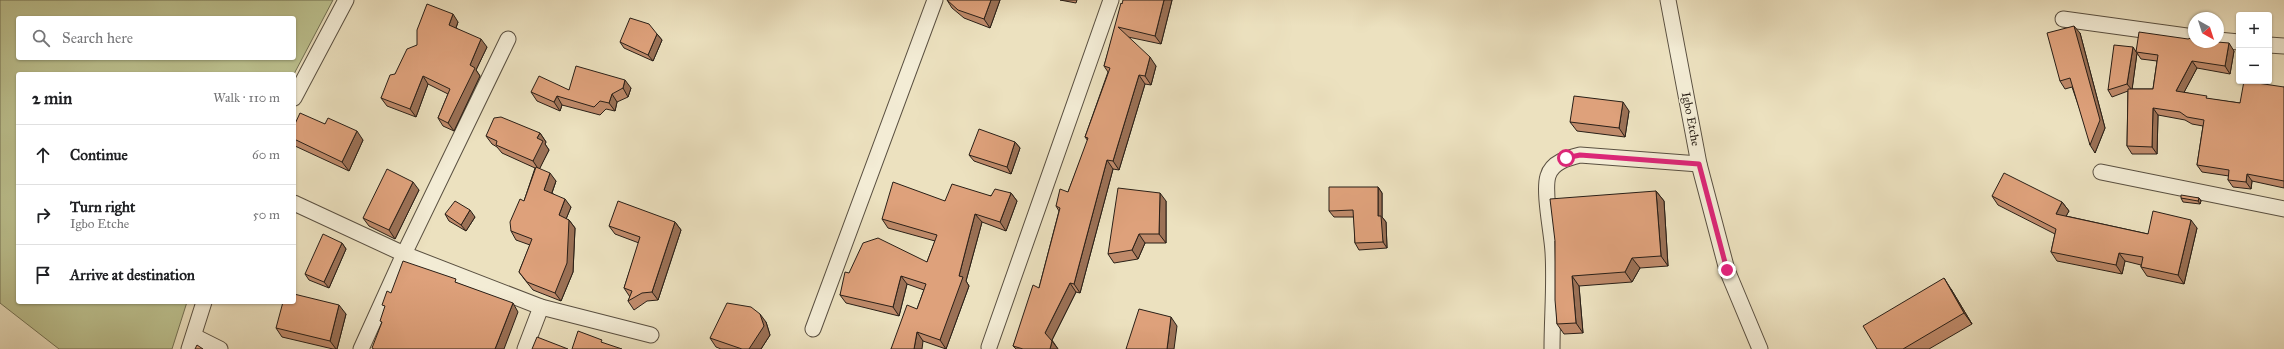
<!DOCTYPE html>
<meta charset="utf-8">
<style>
body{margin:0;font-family:"IM FELL Great Primer",serif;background:#f6f6f6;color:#202124}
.controls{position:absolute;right:12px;top:12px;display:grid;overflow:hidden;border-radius:4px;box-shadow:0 1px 3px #0004}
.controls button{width:36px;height:36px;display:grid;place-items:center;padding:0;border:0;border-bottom:1px solid #e0e0e0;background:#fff;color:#202124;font:20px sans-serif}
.compass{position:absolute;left:2188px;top:12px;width:36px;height:36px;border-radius:50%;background:#fff;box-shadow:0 1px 3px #0004;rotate:141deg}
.stop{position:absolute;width:12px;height:12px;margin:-9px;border:3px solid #db2777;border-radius:50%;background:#fff}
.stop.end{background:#db2777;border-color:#fff;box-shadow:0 1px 4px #0008}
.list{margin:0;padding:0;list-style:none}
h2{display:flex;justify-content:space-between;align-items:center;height:52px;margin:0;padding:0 16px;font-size:17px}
h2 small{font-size:13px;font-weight:400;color:#757577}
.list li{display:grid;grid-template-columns:26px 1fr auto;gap:12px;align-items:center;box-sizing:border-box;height:60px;padding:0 16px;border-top:1px solid #e0e0e0}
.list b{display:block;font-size:15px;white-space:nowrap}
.list p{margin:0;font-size:13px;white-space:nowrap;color:#757577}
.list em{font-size:13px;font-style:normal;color:#757577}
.icon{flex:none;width:22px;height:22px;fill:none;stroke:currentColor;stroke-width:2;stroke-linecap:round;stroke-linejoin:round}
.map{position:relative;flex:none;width:2284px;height:349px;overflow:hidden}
.search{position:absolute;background:#fff;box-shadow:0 1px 3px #0004;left:16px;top:16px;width:280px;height:44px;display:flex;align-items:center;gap:10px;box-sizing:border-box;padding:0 14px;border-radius:4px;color:#757577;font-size:15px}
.panel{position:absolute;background:#fff;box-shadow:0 1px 3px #0004;left:16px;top:72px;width:280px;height:232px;border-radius:4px}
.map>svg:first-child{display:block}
.green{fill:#bcc18f;stroke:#727053;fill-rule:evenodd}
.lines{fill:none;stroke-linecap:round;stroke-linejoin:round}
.minor-casing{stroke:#5a5041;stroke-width:17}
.minor{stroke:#f3ecd5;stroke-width:15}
.wall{fill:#bf8a6a;stroke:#291f17;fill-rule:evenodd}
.shaded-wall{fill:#9b7156;stroke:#291f17}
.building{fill:#dea17b;stroke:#291f17}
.route{stroke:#db2777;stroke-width:5}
.labels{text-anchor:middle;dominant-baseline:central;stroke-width:3;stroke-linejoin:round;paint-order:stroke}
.street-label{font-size:12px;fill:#291f17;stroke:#f3ecd5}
</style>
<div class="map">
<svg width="2284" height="349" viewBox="0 0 2284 349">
<rect width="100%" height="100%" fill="#ece1bf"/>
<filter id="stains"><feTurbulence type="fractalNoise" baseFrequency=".005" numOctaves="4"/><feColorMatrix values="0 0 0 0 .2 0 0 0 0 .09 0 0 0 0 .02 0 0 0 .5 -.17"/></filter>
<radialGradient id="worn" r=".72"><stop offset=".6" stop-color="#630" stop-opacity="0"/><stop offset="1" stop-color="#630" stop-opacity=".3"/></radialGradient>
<path class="green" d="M0 0H333L294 74H18V302H187L172 349H59L0 303ZM18 18H294V58H18Z"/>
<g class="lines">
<g class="minor-casing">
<g id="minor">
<path d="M1668 0 1699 164 1727 270 1760 349"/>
<path d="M2063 19 2194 37"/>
<path d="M2218 40 2239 42"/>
<path d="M2269 45 2284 46"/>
<path d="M294 98 346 0"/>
<path d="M2101 172 2284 209"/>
<path d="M294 203 404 254 541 307 651 335"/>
<path d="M813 329 935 0"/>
<path d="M194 336 220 349"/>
<path d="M989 347 1111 0"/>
<path d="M189 349 204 302"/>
<path d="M361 349 404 254 508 39"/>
<path d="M525 349 541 307"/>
<path d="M1552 349C1552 317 1555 284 1553 252 1552 233 1543 192 1548 176 1552 162 1568 158 1580 155L1699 164"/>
</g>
</g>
<use href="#minor" class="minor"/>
</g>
<g class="wall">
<path d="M947 0H1000L990 28 964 18 952 8Z"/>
<path d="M1060 0H1077L1076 3Z"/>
<path d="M1172 0 1161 44 1128 37 1156 66 1151 85 1145 84 1119 170 1113 169 1080 293 1076 292 1052 340 1058 349H1016L1013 346 1039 288 1059 211 1056 206 1068 192 1088 141 1085 137 1108 72 1104 66 1122 4Z"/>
<path d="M458 22 456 28 487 47 476 70 480 76 454 131 443 126 438 118 448 94 428 84 416 117 387 106 381 98 395 74 417 45Z"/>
<path d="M2080 33 2105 128 2095 153 2072 87 2065 89 2060 81Z"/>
<path d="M657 34 662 40 653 61 624 48 620 42Z"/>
<path d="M2136 51H2234L2230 74 2197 68 2184 92 2209 99 2240 103 2284 87V188L2252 181 2251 189 2233 187 2228 180 2229 176 2202 172 2197 165 2203 126 2192 124 2185 120 2158 115 2157 154H2132L2127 146 2128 91 2112 97 2108 90ZM2137 53 2141 59 2157 61 2153 89H2132Z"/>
<path d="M631 88 628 97 617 102 615 111 606 109 600 115 562 105 560 111 537 101 531 92 569 90Z"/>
<path d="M1629 111 1625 137 1577 131 1570 122Z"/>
<path d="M325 124 363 140 349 171 295 146 294 144V126Z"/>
<path d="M540 133 546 142 545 144 549 150 539 169 556 181 552 193 571 207 566 219 569 220 575 228 573 272 561 301 533 290 525 280 519 272 530 245 516 240 511 231 524 201 535 168 502 153 497 147 492 144 486 136Z"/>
<path d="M1015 142 1020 148 1011 174 974 161 969 155Z"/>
<path d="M1378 187 1382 193V217L1386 222 1387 248 1359 250 1355 243 1354 217H1334L1329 211Z"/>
<path d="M419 190 395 239 369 226 363 218Z"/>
<path d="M1656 191 1664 201 1668 266 1640 268 1632 282 1579 286 1583 333 1564 334 1557 324 1555 241Z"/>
<path d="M1011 193 1017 201 1006 231 982 222 966 281 969 286 946 349 923 341 891 349 917 309 924 290 907 284 899 316 846 303 840 295 849 273 927 262 935 241 888 228 882 219 945 201Z"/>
<path d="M1992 196 2062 202 2069 211 2066 216 2148 234 2197 228 2184 284 2147 276 2141 267V265L2125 261 2122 274 2057 261 2051 252 2055 234 1998 205Z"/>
<path d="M2181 198H2199L2201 201 2200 204 2183 202Z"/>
<path d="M1166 201V243H1145L1138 259 1114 263 1108 254Z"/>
<path d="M445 214 475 217 466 231 449 221Z"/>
<path d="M675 222 681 230 658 300 647 301 634 310 628 301 630 297 624 288 639 243 615 234 609 226Z"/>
<path d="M342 243 346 249 329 288 309 280 305 274Z"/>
<path d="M1951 289 1972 324 1929 349H1877Z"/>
<path d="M346 314 337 349H333L282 337 276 328Z"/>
<path d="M766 322 770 335 761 349H721L716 347 710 338Z"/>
</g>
<g class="shaded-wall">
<path d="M991 0H1000L990 28 984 19Z"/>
<path d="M1164 0H1172L1161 44 1155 36Z"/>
<path d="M453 14 458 22 454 33 449 25Z"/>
<path d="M2074 26 2080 33 2105 128 2095 153 2090 145Z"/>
<path d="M657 34 662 40 653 61 648 55Z"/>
<path d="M481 39 487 47 476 70 480 76 454 131 448 123 470 65Z"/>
<path d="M2229 43 2234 51 2230 74 2225 66Z"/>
<path d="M2133 47 2137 53 2132 90 2127 84Z"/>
<path d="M1150 57 1156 66 1151 85 1145 76Z"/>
<path d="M2192 61 2197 68 2181 98 2176 91Z"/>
<path d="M1139 75 1145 84 1119 170 1113 161Z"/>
<path d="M423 76 428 84 416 117 410 109Z"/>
<path d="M625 80 631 88 628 97 623 88Z"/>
<path d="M612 94 617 102 615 111 609 103Z"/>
<path d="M557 96 562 105 560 111 554 102Z"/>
<path d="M1623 102 1629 111 1625 137 1619 128Z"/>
<path d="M2153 108 2158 115 2157 154 2152 147Z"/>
<path d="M357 131 363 140 349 171 342 162Z"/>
<path d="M540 133 546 142 545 144 549 150 539 170 533 161 537 138Z"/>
<path d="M1015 142 1020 148 1011 174 1007 167Z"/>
<path d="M1107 160 1113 169 1080 293 1074 284Z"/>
<path d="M550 173 556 181 550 198 544 190Z"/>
<path d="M2247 174 2252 181 2251 189 2246 182Z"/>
<path d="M413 182 419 190 395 239 389 230Z"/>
<path d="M1378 187 1382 193V217L1386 222 1387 248 1383 242 1378 216Z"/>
<path d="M1656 191 1664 201 1668 266 1661 256Z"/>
<path d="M1011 193 1017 201 1006 231 1000 222Z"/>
<path d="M1160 193 1166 201V243L1159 234Z"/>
<path d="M2199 198 2201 201 2200 204 2198 201Z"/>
<path d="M565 199 571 207 564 224 559 215Z"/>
<path d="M2062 202 2069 211 2062 223 2056 214Z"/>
<path d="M470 210 475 217 466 231 461 225Z"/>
<path d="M975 214 982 222 966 281 969 286 946 349 940 340 959 276Z"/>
<path d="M569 220 575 228 573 272 561 301 555 293Z"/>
<path d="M2191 220 2197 228 2184 284 2178 275Z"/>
<path d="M675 222 681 230 658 300 652 292Z"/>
<path d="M1139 234 1145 243 1138 259 1132 250Z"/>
<path d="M342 243 346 249 329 288 324 282Z"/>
<path d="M2119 253 2125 261 2122 274 2116 265Z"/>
<path d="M1632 258 1640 268 1632 282 1625 272Z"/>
<path d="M901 276 907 284 899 316 893 307Z"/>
<path d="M1572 276 1579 286 1583 333 1576 323Z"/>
<path d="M1944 278 1951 289 1972 324 1964 313Z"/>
<path d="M1070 283 1076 292 1051 342 1045 333Z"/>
<path d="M513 303 518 312 504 349H495Z"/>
<path d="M339 305 346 314 337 349H336L330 341Z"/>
<path d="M760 314 766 322 770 335 761 349H749Z"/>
<path d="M1171 317 1177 326 1174 349H1167Z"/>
<path d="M917 332 923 341 922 349H914Z"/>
<path d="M1052 341 1058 349H1050Z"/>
</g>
<g class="building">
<path d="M947 0H991L984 19 958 10Z"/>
<path d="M1123 0H1164L1155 36 1118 27 1150 57 1145 76 1139 75 1113 161 1107 160 1074 284 1070 283 1045 333 1052 341 1050 349H1023L1013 346 1033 285 1039 288 1060 208 1056 206 1060 189 1068 192 1088 138 1085 137 1110 68 1104 66 1121 3 1122 4Z"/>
<path d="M427 4 453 14 449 25 481 39 470 65 475 68 448 123 438 118 450 89 423 76 410 109 381 98 390 75 395 74 407 49 417 45V30Z"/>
<path d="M630 18 649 24 657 34 648 55 620 42Z"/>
<path d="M2074 26 2100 120 2090 145 2070 78 2060 81 2047 33Z"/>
<path d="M2139 32 2188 39 2194 37V42H2217L2229 43 2225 66 2192 61 2176 91 2207 96 2206 98 2240 103 2244 81 2284 87V181L2247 174 2246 182 2228 180 2229 170 2197 165 2204 120 2187 117 2180 112 2153 108 2152 147 2127 146 2128 89H2153L2158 55 2136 52Z"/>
<path d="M2114 45 2133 47 2127 84 2108 90Z"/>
<path d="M576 66 625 80 623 88 612 94 609 103 600 101 594 107 557 96 554 102 531 92 539 76 569 90Z"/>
<path d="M1574 96 1623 102 1619 128 1570 122Z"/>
<path d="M300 113 325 124 328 118 357 131 342 162 294 139V126Z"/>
<path d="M501 117 540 133 537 138 543 141 533 161 496 145 497 141 486 136 494 118Z"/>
<path d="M979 129 1015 142 1007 167 969 155Z"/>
<path d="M536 167 550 173 544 190 565 199 559 215 569 220 567 263 555 293 527 282 519 272 532 239 511 231 510 222 520 199 524 201Z"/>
<path d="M387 169 413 182 389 230 363 218Z"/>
<path d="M2004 173 2062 202 2056 214 2148 234 2153 211 2191 220 2178 275 2141 267 2143 257 2119 253 2116 265 2051 252 2056 229 1992 196Z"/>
<path d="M893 182 945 201 952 184 991 196 995 189 1011 193 1000 222 975 214 959 276 963 277 940 340 917 332 914 349H891L907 305 917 309 926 284 901 276 893 307 840 295 845 272 849 273 863 243 878 238 927 262 937 235 882 219Z"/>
<path d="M1329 187H1378V216H1381L1383 242 1355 243 1353 210 1329 211Z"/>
<path d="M1118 188 1160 193 1159 234H1139L1132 250 1108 254Z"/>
<path d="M1656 191 1661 256 1632 258 1625 272 1572 276 1576 323 1557 324 1555 300V241L1550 199Z"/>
<path d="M2181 195 2199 198 2198 201 2181 198Z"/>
<path d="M455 201 470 210 461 225 445 214Z"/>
<path d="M618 201 675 222 652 292 642 293 628 301 632 291 624 288 640 237 609 226Z"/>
<path d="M323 234 342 243 324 282 305 274Z"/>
<path d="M403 261 456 279 455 282 513 303 495 349H374L372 348 382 322 380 321 385 306 382 305 387 291 391 293Z"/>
<path d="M1944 278 1964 313 1903 349H1877L1863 326Z"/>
<path d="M294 294 339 305 330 341 276 328 283 302H294Z"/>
<path d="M727 303 751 307 760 314 764 326 749 349H742L710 338Z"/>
<path d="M1139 309 1171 317 1167 349H1126Z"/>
<path d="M578 331 602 340 601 342 622 349H572Z"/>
<path d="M537 337 568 349H532Z"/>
<path d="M197 345 203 349H195Z"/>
</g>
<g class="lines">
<path class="route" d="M1566 158 1580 155 1699 164 1727 270"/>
</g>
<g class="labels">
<g class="street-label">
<text transform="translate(1691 119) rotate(79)">Igbo Etche</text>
</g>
</g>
<rect width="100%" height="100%" filter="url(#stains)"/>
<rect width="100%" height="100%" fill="url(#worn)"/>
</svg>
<div class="controls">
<button>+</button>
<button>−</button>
</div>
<svg class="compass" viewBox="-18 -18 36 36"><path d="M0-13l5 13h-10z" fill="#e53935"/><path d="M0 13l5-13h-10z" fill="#757577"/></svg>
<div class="stop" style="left:1566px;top:158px"></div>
<div class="stop end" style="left:1727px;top:270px"></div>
<div class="search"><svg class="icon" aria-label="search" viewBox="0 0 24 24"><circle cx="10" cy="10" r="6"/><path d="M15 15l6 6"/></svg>Search here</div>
<section class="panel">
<h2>2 min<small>Walk · 110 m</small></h2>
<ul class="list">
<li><svg class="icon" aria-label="ahead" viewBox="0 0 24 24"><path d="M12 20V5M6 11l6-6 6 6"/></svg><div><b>Continue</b></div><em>60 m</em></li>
<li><svg class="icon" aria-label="right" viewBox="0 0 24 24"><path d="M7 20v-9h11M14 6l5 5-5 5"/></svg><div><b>Turn right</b><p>Igbo Etche</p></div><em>50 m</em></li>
<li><svg class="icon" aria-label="arrive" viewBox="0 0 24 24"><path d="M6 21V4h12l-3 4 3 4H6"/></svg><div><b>Arrive at destination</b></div></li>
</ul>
</section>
</div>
